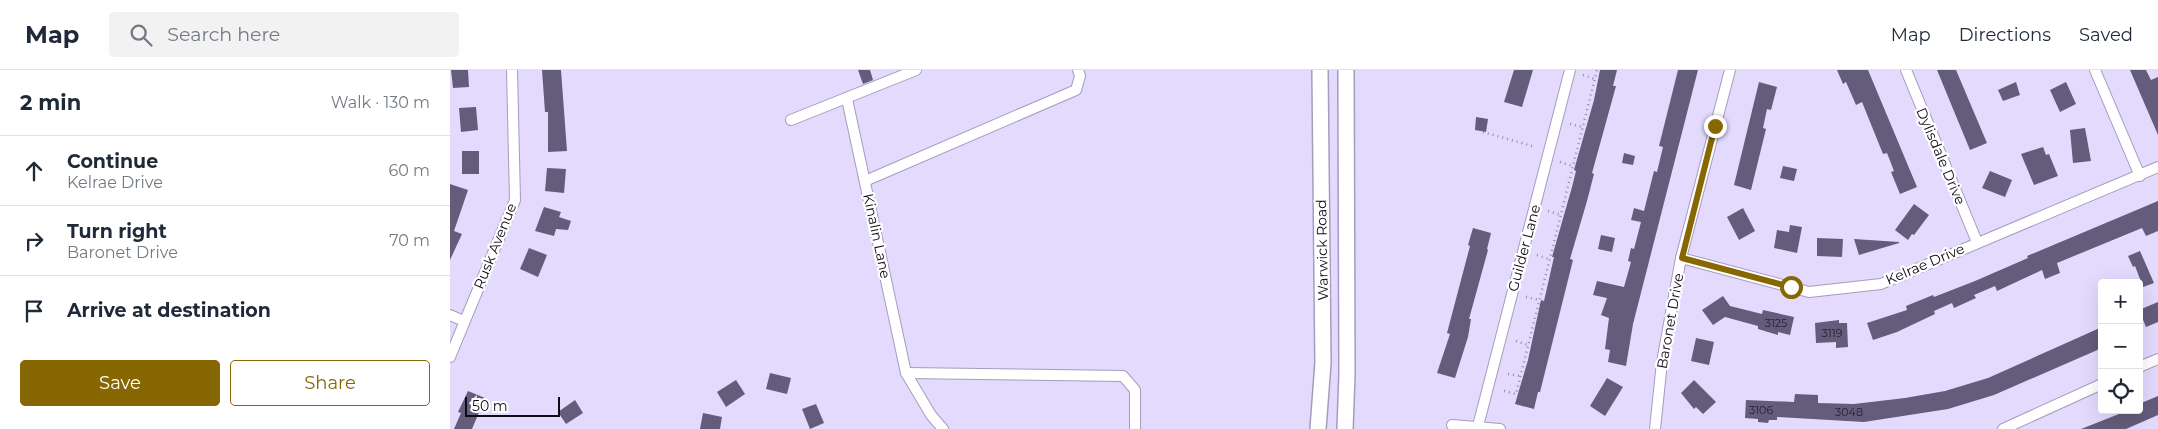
<!DOCTYPE html>
<meta charset="utf-8">
<style>
body{margin:0;font-family:Montserrat,sans-serif;background:#f2f2f3;color:#1f2937}
.controls{position:absolute;right:15px;bottom:15px;display:grid;overflow:hidden;border-radius:5px;box-shadow:0 5px 20px #0002}
.controls button{width:45px;height:45px;display:grid;place-items:center;padding:0;border:0;border-bottom:1px solid #e0e1e3;background:#fff;color:#1f2937;font:25px sans-serif}
.scale{position:absolute;left:15px;bottom:12px;width:95px;box-sizing:border-box;padding-left:5px;border:2px solid #0e0b16;border-top:0;font-size:14px;line-height:18px;white-space:nowrap;color:#0e0b16;-webkit-text-stroke:4px #fff;paint-order:stroke}
.stop{position:absolute;width:15px;height:15px;margin:-11px;border:4px solid #876702;border-radius:50%;background:#fff}
.stop.end{background:#876702;border-color:#fff;box-shadow:0 1px 5px #0008}
.list{margin:0;padding:0;list-style:none}
h2{display:flex;justify-content:space-between;align-items:center;height:65px;margin:0;padding:0 20px;font-size:21px}
h2 small{font-size:16px;font-weight:400;color:#747a83}
.list li{display:grid;grid-template-columns:32px 1fr auto;gap:15px;align-items:center;box-sizing:border-box;height:70px;padding:0 20px;border-top:1px solid #e0e1e3}
.list b{display:block;font-size:19px;white-space:nowrap}
.list p{margin:0;font-size:16px;white-space:nowrap;color:#747a83}
.list em{font-size:16px;font-style:normal;color:#747a83}
.actions{display:flex;gap:10px;padding:15px 20px}
.actions a{flex:1;padding:11px 0;border:1px solid #876702;border-radius:5px;text-align:center;font-size:18px;color:#876702}
.actions .main{background:#876702;color:#fff}
.icon{flex:none;width:28px;height:28px;fill:none;stroke:currentColor;stroke-width:2;stroke-linecap:round;stroke-linejoin:round}
.map{position:relative;flex:none;width:1708px;height:359px;overflow:hidden}
header{display:flex;align-items:center;gap:30px;box-sizing:border-box;height:70px;padding:0 25px;background:#fff;border-bottom:1px solid #e0e1e3}
header strong{font-size:24px}
nav{display:flex;gap:28px;margin-inline-start:auto;font-size:18px}
.search{width:350px;height:45px;background:#f2f2f3;display:flex;align-items:center;gap:12px;box-sizing:border-box;padding:0 18px;border-radius:5px;color:#747a83;font-size:19px}
main{display:flex}
aside{flex:1;background:#fff}
.map>svg:first-child{display:block}
.building{fill:#645c7b}
.lines{fill:none;stroke-linecap:round;stroke-linejoin:round}
.minor-casing{stroke:#a59cbe;stroke-width:12}
.secondary-casing{stroke:#a59cbe;stroke-width:18}
.path{stroke:#928ba6;stroke-width:2.5;stroke-dasharray:1 4;stroke-linecap:butt}
.minor{stroke:#fff;stroke-width:10}
.secondary{stroke:#fff;stroke-width:15}
.route{stroke:#876702;stroke-width:6}
.labels{text-anchor:middle;dominant-baseline:central;stroke-width:4.5;stroke-linejoin:round;paint-order:stroke}
.number-label{font-size:11px;fill:#241f2f}
.street-label{font-size:14px;fill:#0e0b16;stroke:#fff}
</style>
<header>
<strong>Map</strong>
<div class="search"><svg class="icon" aria-label="search" viewBox="0 0 24 24"><circle cx="10" cy="10" r="6"/><path d="M15 15l6 6"/></svg>Search here</div>
<nav><a>Map</a><a>Directions</a><a>Saved</a></nav>
</header>
<main>
<aside>
<h2>2 min<small>Walk · 130 m</small></h2>
<ul class="list">
<li><svg class="icon" aria-label="ahead" viewBox="0 0 24 24"><path d="M12 20V5M6 11l6-6 6 6"/></svg><div><b>Continue</b><p>Kelrae Drive</p></div><em>60 m</em></li>
<li><svg class="icon" aria-label="right" viewBox="0 0 24 24"><path d="M7 20v-9h11M14 6l5 5-5 5"/></svg><div><b>Turn right</b><p>Baronet Drive</p></div><em>70 m</em></li>
<li><svg class="icon" aria-label="arrive" viewBox="0 0 24 24"><path d="M6 21V4h12l-3 4 3 4H6"/></svg><div><b>Arrive at destination</b></div></li>
</ul>
<div class="actions"><a class="main">Save</a><a>Share</a></div>
</aside>
<div class="map">
<svg width="1708" height="359" viewBox="0 0 1708 359">
<rect width="100%" height="100%" fill="#e3dafe"/>
<g class="building">
<path d="M1 0H18L19 17 3 18Z"/>
<path d="M92 0H111L117 81 98 82V42H95Z"/>
<path d="M408 0H420L423 10 413 14Z"/>
<path d="M1064 0H1083L1072 37 1054 32Z"/>
<path d="M1150 0H1167L1163 16H1166L1142 103 1144 104 1137 131 1120 189 1123 190 1090 322H1088L1084 339 1065 334 1078 290 1091 230 1094 231 1104 187H1102L1122 117 1126 101 1124 100 1144 30Z"/>
<path d="M1228 0H1248L1183 254 1176 296 1158 292 1160 280 1155 279 1159 248 1151 245 1157 228 1143 225 1147 211 1174 217 1181 192 1178 191 1181 178 1184 179 1191 152 1181 150 1184 138 1194 141 1204 101 1207 102 1213 77 1209 76Z"/>
<path d="M1387 0H1418L1467 117 1450 124 1441 102 1444 101 1437 83 1433 84 1412 32 1406 35 1396 12 1393 14Z"/>
<path d="M1487 0H1506L1537 73 1520 80Z"/>
<path d="M1680 0H1696L1701 10 1708 7V65Z"/>
<path d="M1309 12 1327 17 1321 40 1317 39 1313 58 1316 59 1301 120 1284 115Z"/>
<path d="M1566 12 1570 25 1553 31 1548 20Z"/>
<path d="M1616 12 1626 34 1610 42 1600 20Z"/>
<path d="M26 37 28 60 11 62 9 38Z"/>
<path d="M1026 47 1038 49 1036 62 1025 60Z"/>
<path d="M1635 58 1641 91 1623 93 1620 60Z"/>
<path d="M1593 77 1596 85 1599 84 1608 106 1584 115 1571 84Z"/>
<rect x="12" y="81" width="17" height="23"/>
<path d="M1174 83 1185 86 1183 95 1172 93Z"/>
<path d="M1333 96 1347 99 1344 111 1330 108Z"/>
<path d="M97 98 116 99 114 123 95 121Z"/>
<path d="M1540 101 1562 110 1555 127 1532 118Z"/>
<path d="M0 114 18 120 4 161 12 164 0 190Z"/>
<path d="M1708 131V161L1696 166 1692 158 1607 193 1610 203 1595 209 1592 200 1547 221 1545 216 1524 225 1526 228 1504 238 1502 233 1484 241 1485 244 1447 262 1423 270 1417 253 1457 240 1456 236 1483 225 1484 227 1525 211 1578 188 1577 186Z"/>
<path d="M1464 134 1479 145 1464 165 1462 164 1458 170 1445 160Z"/>
<path d="M94 137 111 142 109 147 121 151 118 160 106 159 104 166 85 161Z"/>
<path d="M1293 138 1305 161 1289 170 1277 147Z"/>
<path d="M1340 155 1352 157 1347 183 1324 178 1327 160 1339 162Z"/>
<path d="M1023 158 1041 163 1037 179 1038 180 1019 249H1021L1018 267 1005 308 987 303 1000 264 997 263 1020 176 1018 175Z"/>
<path d="M1151 165 1165 168 1162 182 1148 179Z"/>
<path d="M1367 168 1393 169 1392 187 1367 186Z"/>
<path d="M1404 169 1449 172V173L1409 185Z"/>
<path d="M79 178 97 185 88 207 70 199Z"/>
<path d="M1690 181 1704 213 1693 217 1685 196 1683 197 1678 186Z"/>
<path d="M1273 226 1280 236 1312 244 1313 240 1344 247 1340 265 1328 262V265L1308 259V256L1275 247 1263 255 1252 240Z"/>
<path d="M1708 232V252L1696 257 1689 240Z"/>
<path d="M1389 250V253H1397L1398 277 1386 278V272L1366 273 1365 253Z"/>
<path d="M1652 257V278L1544 325 1498 339 1414 352 1327 347V350H1319L1318 353 1308 352V349L1295 348 1296 330 1344 332 1345 324 1368 325V333L1404 334 1455 328 1495 321 1538 308Z"/>
<path d="M1246 268 1264 272 1259 295 1241 291Z"/>
<path d="M320 303 341 308 337 324 316 319Z"/>
<path d="M1157 308 1173 317 1155 346 1140 336Z"/>
<path d="M286 310 295 324 276 337 267 322Z"/>
<path d="M1244 310 1266 332 1253 344 1246 337 1244 339 1231 323Z"/>
<path d="M18 321 35 328 22 359H4L11 343 8 342Z"/>
<path d="M1708 326V345L1676 359H1631L1669 344 1667 340H1689V334Z"/>
<path d="M125 330 133 343 116 354 108 342Z"/>
<path d="M366 334 374 353 360 359 352 339Z"/>
<path d="M253 343 272 347 270 359H250Z"/>
</g>
<g class="lines">
<g class="minor-casing">
<g id="minor">
<path d="M1456 0 1527 172"/>
<path d="M1645 0 1690 106"/>
<path d="M397 29 456 303 481 345 493 359"/>
<path d="M341 50 466 0"/>
<path d="M415 111 626 20 630 6 628 0"/>
<path d="M1231 188 1359 222 1431 214 1708 97"/>
<path d="M0 245 14 251"/>
<path d="M0 287 65 130 62 0"/>
<path d="M1689 297 1708 289"/>
<path d="M456 303 673 306 685 320V359"/>
<path d="M1002 355 1050 359"/>
<path d="M1028 356 1120 0"/>
<path d="M1205 359 1212 292 1231 188 1280 0"/>
<path d="M1553 359 1652 314"/>
</g>
</g>
<g class="secondary-casing">
<g id="secondary">
<path d="M868 359 873 293 870 0"/>
<path d="M895 359 897 304 896 0"/>
</g>
</g>
<g class="path">
<path d="M1133 5 1145 9"/>
<path d="M1120 54 1133 57"/>
<path d="M1033 62 1082 76"/>
<path d="M1110 92 1123 96"/>
<path d="M1098 141 1111 145"/>
<path d="M1087 185 1099 189"/>
<path d="M1076 227 1089 230"/>
<path d="M1066 271 1078 275"/>
<path d="M1058 304 1070 306"/>
<path d="M1054 321 1066 324 1147 0"/>
</g>
<use href="#minor" class="minor"/>
<use href="#secondary" class="secondary"/>
</g>
<g class="lines">
<path class="route" d="M1265 56 1232 188 1341 217"/>
</g>
<g class="labels">
<g class="number-label">
<text x="1326" y="253">3125</text>
<text x="1382" y="263">3119</text>
<text x="1311" y="340">3106</text>
<text x="1399" y="342">3048</text>
</g>
<g class="street-label">
<text transform="translate(1491 86) rotate(67)">Dylisdale Drive</text>
<text transform="translate(427 166) rotate(78)">Kinalin Lane</text>
<text transform="translate(45 176) rotate(-68)">Rusk Avenue</text>
<text transform="translate(1074 178) rotate(-75)">Guilder Lane</text>
<text transform="translate(872 180) rotate(-91)">Warwick Road</text>
<text transform="translate(1475 194) rotate(-23)">Kelrae Drive</text>
<text transform="translate(1220 251) rotate(-80)">Baronet Drive</text>
</g>
</g>
</svg>
<div class="controls">
<button>+</button>
<button>−</button>
<button><svg class="icon" aria-label="locate" viewBox="0 0 24 24"><circle cx="12" cy="12" r="6"/><path d="M12 2v4M12 18v4M2 12h4M18 12h4"/></svg></button>
</div>
<div class="scale">50 m</div>
<div class="stop" style="left:1341px;top:217px"></div>
<div class="stop end" style="left:1265px;top:56px"></div>
</div>
</main>
